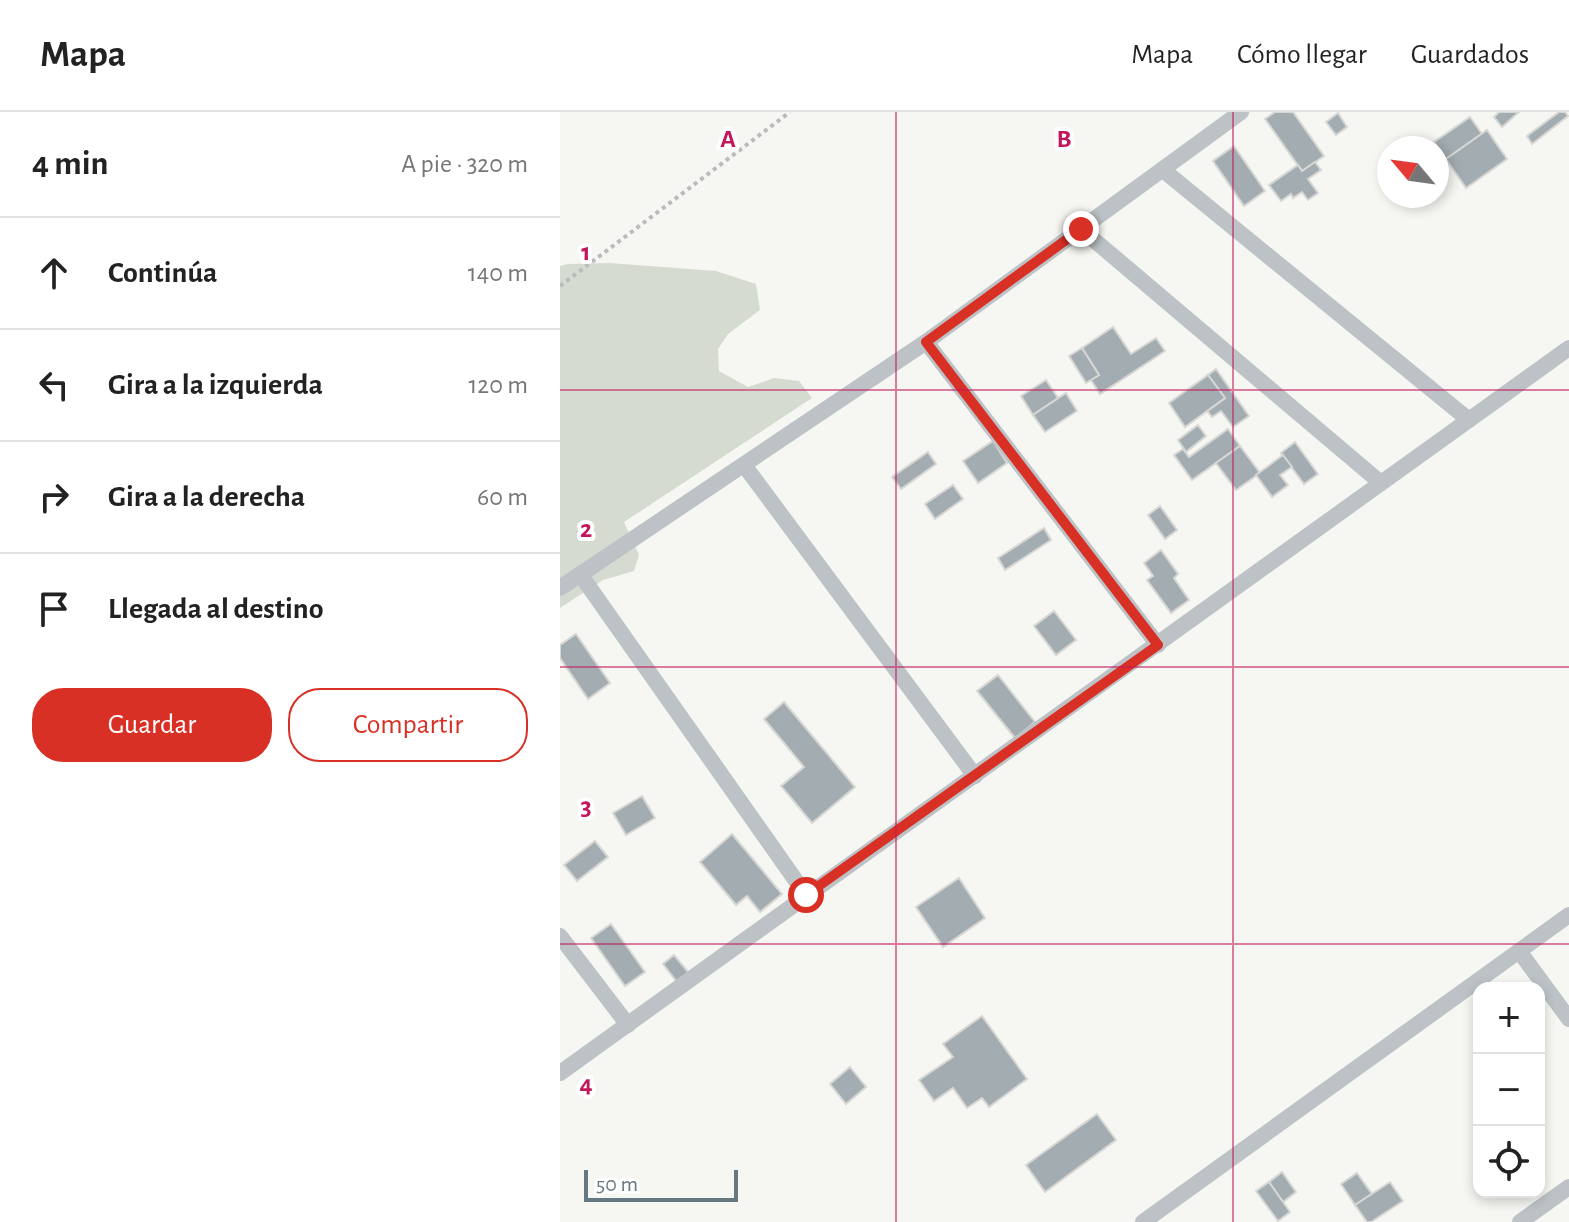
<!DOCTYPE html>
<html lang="es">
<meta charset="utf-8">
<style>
body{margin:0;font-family:"Alegreya Sans",sans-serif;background:#f2f2f2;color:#222}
.controls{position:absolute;right:24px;bottom:24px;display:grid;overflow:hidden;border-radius:16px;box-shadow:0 4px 12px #0003}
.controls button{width:72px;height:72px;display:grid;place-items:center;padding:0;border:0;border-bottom:2px solid #e0e0e0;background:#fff;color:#222;font:40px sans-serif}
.compass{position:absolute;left:817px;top:24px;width:72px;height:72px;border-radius:50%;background:#fff;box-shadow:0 4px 12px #0003;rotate:299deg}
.scale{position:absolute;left:24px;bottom:20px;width:154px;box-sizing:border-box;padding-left:8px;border:4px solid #667983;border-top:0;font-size:22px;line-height:28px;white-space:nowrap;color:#667983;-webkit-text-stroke:6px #fff;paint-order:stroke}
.stop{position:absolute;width:24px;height:24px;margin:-18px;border:6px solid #d93025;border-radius:50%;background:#fff}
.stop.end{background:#d93025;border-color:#fff;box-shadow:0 2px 8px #0008}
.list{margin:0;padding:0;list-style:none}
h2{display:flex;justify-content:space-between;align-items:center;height:104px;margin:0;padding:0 32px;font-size:34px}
h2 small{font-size:26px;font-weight:400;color:#767676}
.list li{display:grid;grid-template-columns:52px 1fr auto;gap:24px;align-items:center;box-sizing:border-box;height:112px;padding:0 32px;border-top:2px solid #e0e0e0}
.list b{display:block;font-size:30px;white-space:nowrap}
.list em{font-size:26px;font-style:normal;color:#767676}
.actions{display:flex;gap:16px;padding:24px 32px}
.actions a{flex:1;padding:18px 0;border:2px solid #d93025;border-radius:32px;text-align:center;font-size:28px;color:#d93025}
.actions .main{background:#d93025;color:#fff}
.icon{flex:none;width:44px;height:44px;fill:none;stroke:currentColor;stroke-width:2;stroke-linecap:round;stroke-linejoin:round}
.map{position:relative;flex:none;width:1009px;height:1110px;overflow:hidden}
header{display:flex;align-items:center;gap:48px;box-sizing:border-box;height:112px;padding:0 40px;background:#fff;border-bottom:2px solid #e0e0e0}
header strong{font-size:38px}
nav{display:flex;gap:44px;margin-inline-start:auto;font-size:28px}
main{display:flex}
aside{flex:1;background:#fff}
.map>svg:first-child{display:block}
.green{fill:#d6dbd2}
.building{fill:#a3adb1;stroke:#d7d7d5;stroke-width:2}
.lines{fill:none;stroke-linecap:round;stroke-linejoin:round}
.path{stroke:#b9bcbe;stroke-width:4;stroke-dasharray:4 4;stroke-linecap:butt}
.street{stroke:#bcc2c5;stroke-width:16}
.route{stroke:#d93025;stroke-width:10}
.grid{fill:none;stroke:#c2185b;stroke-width:2;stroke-opacity:0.55}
.grid-label{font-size:26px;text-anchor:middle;font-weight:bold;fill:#c2185b;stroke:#fff;stroke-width:8;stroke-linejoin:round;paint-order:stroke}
</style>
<header>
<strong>Mapa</strong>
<nav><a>Mapa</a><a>Cómo llegar</a><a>Guardados</a></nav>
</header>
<main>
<aside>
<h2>4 min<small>A pie · 320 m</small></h2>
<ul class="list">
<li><svg class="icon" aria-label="ahead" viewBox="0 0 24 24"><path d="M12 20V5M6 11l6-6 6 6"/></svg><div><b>Continúa</b></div><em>140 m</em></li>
<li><svg class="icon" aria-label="left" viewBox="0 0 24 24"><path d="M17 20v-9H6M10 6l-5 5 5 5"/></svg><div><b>Gira a la izquierda</b></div><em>120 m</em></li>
<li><svg class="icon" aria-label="right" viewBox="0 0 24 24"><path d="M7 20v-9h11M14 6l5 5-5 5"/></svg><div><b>Gira a la derecha</b></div><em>60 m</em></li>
<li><svg class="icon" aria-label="arrive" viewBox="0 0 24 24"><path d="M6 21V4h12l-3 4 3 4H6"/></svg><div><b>Llegada al destino</b></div></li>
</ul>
<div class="actions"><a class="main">Guardar</a><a>Compartir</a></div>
</aside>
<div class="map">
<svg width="1009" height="1110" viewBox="0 0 1009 1110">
<rect width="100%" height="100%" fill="#f6f6f2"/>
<path class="green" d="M50 151 156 159 196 172 200 198 168 222 158 237 159 259 188 275 214 266 239 269 252 286 64 410 79 443 74 459 43 468 0 496V154L8 152Z"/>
<g class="building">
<path d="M715 0H733L764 44 742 59 705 7Z"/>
<path d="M939 0H959L942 15 934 5Z"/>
<path d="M999 0H1005L1008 4 972 32 967 24Z"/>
<path d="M778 1 787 15 776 23 766 10Z"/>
<path d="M910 5 922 22 886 47 874 30Z"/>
<path d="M927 18 947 47 906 76 886 47Z"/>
<path d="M674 34 705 79 684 94 653 49Z"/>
<path d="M755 50 761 58 748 67 758 81 748 88 742 80 733 86 731 82 721 89 709 73 738 53 742 59Z"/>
<path d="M553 215 571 242 596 226 605 239 540 282 531 268 539 263 522 236Z"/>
<path d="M522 236 539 263 526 271 509 244Z"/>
<path d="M656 257 689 304 673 315 661 299 652 305 647 299 665 286 648 263Z"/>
<path d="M648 263 665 286 625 315 609 291Z"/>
<path d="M486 268 498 286 473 303 461 284Z"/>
<path d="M506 281 517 299 485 320 473 303Z"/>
<path d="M638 313 646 324 626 340 618 328Z"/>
<path d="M668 317 680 334 632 368 614 343 623 337 629 345Z"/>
<path d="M433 329 447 351 418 371 403 349Z"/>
<path d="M735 330 758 362 744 372 721 341Z"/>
<path d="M680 334 700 361 676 378 656 351Z"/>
<path d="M368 340 376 352 341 377 332 365Z"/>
<path d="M723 343 732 355 720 363 728 373 712 385 696 363Z"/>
<path d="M393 373 403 387 375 407 365 392Z"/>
<path d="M600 394 617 418 605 427 588 403Z"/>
<path d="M484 416 491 428 445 458 438 446Z"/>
<path d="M601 438 618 462 614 466 629 488 611 501 587 468 593 464 584 451Z"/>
<path d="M494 499 516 528 496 543 474 514Z"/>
<path d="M16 522 50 571 28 587 0 546V533Z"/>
<path d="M438 563 475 610 455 626 417 579Z"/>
<path d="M224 590 295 675 252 711 221 674 244 655 204 607Z"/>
<path d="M82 684 95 706 66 723 53 701Z"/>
<path d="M172 722 222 782 200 800 187 784 176 793 140 750Z"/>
<path d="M35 729 48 745 17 769 4 753Z"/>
<path d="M399 766 425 806 383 835 356 795Z"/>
<path d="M51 812 85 860 65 874 31 826Z"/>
<path d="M114 843 129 861 117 870 103 852Z"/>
<path d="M422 904 467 967 429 995 422 986 407 996 393 976 374 989 359 968 393 945 383 932Z"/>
<path d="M290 955 306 975 286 992 270 972Z"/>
<path d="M537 1002 556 1028 485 1080 466 1053Z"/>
<path d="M722 1060 736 1080 723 1090 709 1070Z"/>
<path d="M797 1061 812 1082 795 1093 781 1072Z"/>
<path d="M709 1070 730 1100 718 1109 696 1079Z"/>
<path d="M830 1070 843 1089 811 1110H807L795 1093Z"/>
</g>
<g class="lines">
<path class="path" d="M0 174 230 0"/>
<g class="street">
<path d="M603 58 909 308"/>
<path d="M521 117 821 371"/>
<path d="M366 230 598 533"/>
<path d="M184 353 415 664"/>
<path d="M20 462 246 783"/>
<path d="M0 476 366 230 681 0"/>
<path d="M0 824 68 913"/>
<path d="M959 839 1009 907"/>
<path d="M0 961 1009 236"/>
<path d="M583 1110 1009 803"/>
<path d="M960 1110 1009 1075"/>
</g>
</g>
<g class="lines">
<path class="route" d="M246 783 598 533 366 230 521 117"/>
</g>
<path class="grid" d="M336 0V1110M673 0V1110M0 278H1009M0 555H1009M0 832H1009"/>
<g class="grid-label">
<text x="168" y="35">A</text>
<text x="504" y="35">B</text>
<text x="26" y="148">1</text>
<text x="26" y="425">2</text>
<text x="26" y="703">3</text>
<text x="26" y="980">4</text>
</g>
</svg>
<div class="controls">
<button>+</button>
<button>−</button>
<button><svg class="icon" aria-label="locate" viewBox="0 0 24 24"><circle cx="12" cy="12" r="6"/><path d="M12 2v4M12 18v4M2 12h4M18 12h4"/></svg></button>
</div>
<svg class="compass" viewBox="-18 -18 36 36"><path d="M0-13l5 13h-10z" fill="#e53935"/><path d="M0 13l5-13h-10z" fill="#767676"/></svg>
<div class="scale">50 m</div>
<div class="stop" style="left:246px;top:783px"></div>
<div class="stop end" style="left:521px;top:117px"></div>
</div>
</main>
